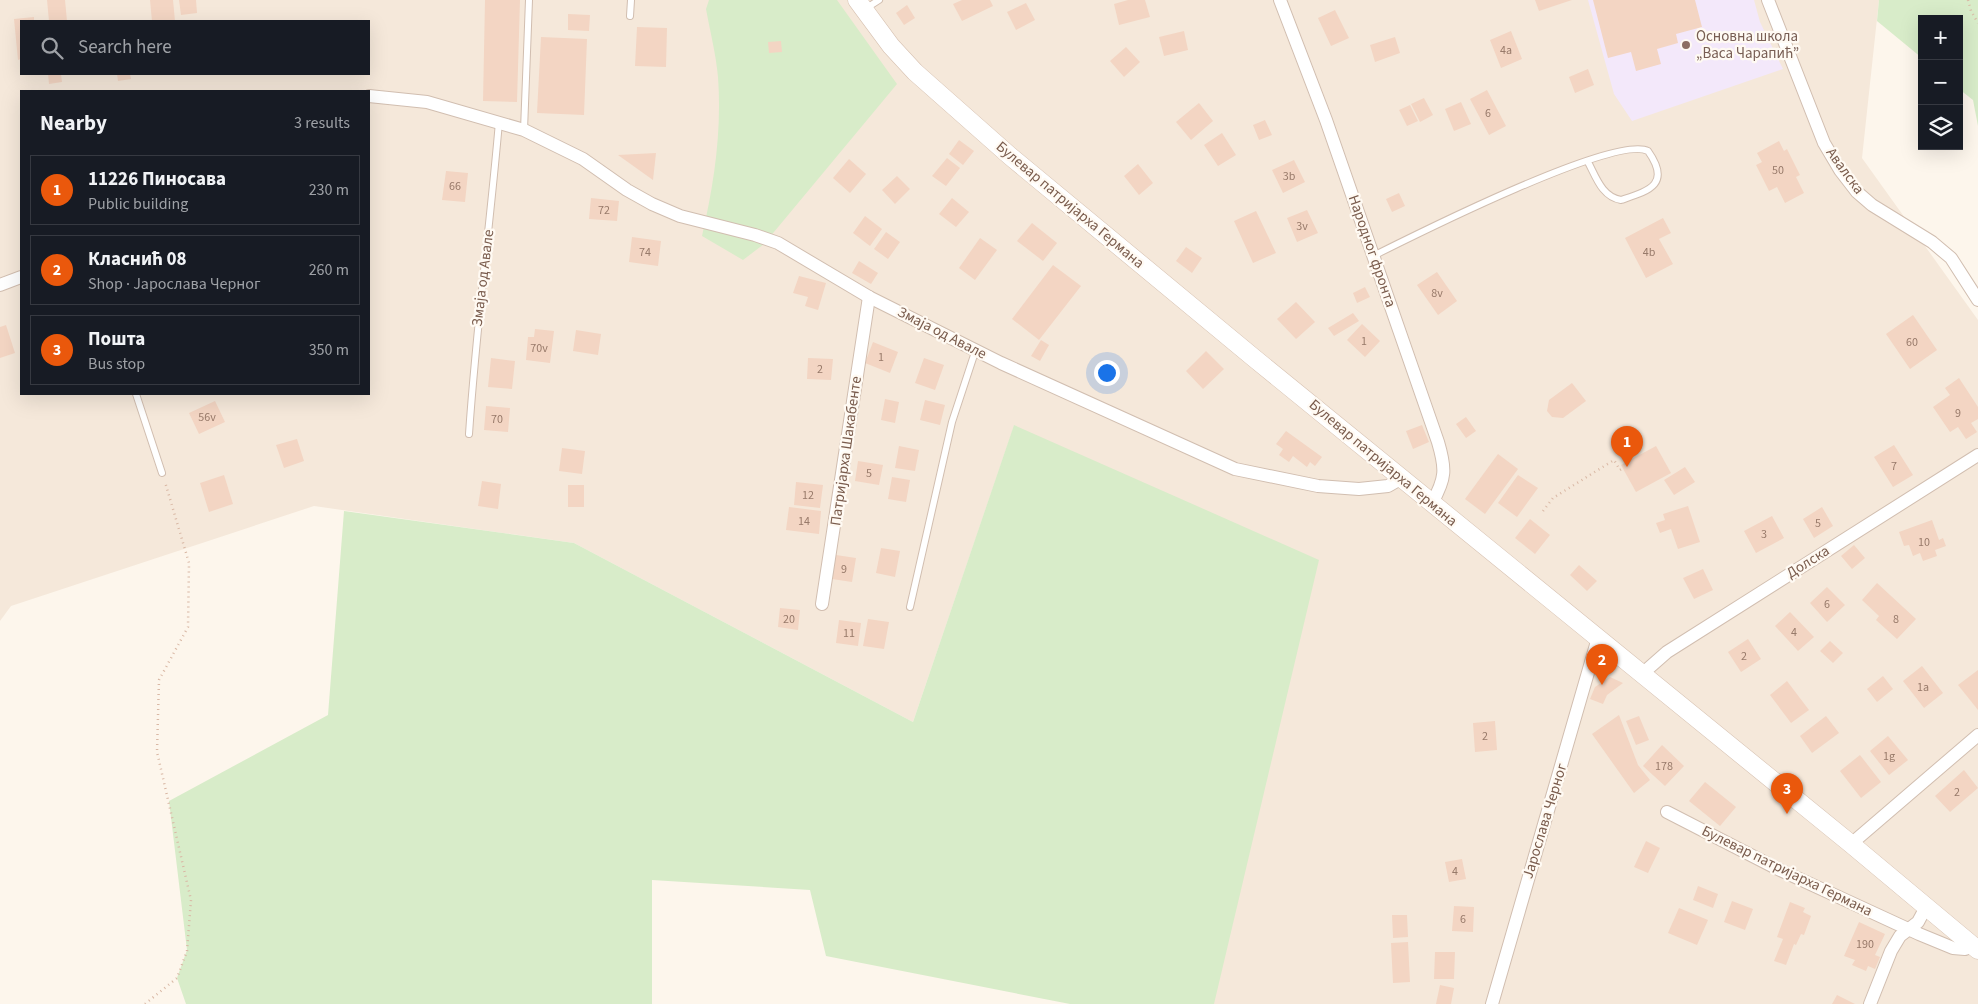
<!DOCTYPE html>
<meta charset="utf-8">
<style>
body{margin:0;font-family:"Source Sans 3",sans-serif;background:#242831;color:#f1f3f6}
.controls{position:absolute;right:15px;top:15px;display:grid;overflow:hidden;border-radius:0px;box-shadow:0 5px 20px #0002}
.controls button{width:45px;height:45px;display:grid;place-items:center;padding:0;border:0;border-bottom:1px solid #363941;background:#171b24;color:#f1f3f6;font:25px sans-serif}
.you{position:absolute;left:1106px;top:372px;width:18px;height:18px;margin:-12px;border:4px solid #fff;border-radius:50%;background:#1a73e8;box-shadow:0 0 0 8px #1a73e833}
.badge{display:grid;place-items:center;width:32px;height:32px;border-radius:50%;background:#ea580c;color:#fff;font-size:16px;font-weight:700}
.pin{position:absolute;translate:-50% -41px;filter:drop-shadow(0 1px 2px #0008)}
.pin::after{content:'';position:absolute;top:26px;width:18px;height:15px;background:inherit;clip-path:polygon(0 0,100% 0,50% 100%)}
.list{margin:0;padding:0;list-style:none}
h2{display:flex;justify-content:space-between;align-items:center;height:65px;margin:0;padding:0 20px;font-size:21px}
h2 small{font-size:16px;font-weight:400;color:#9ea1a6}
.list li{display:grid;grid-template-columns:32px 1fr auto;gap:15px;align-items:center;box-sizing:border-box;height:70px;margin:0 10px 10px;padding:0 10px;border:1px solid #363941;border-radius:0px}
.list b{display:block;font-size:19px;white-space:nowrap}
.list p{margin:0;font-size:16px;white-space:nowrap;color:#9ea1a6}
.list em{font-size:16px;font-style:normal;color:#9ea1a6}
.icon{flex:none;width:28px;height:28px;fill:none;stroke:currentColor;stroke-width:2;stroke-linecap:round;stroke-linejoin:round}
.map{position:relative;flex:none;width:1978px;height:1004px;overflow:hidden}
.search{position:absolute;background:#171b24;box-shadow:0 5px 20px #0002;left:20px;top:20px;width:350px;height:55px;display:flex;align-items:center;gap:12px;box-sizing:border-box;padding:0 18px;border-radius:0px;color:#9ea1a6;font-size:19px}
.panel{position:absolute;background:#171b24;box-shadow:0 5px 20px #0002;left:20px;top:90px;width:350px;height:305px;border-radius:0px}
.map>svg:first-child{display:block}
.residential{fill:#f5e8da;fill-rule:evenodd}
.education{fill:#f3e8fa}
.green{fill:#d8ecc9}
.building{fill:#f3d5c3}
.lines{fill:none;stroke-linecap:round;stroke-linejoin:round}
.service-casing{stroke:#d1beb0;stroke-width:8}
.minor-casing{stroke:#d1beb0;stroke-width:14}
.secondary-casing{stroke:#d6c0b0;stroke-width:19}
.path{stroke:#d9b8a5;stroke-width:2.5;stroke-dasharray:1 4;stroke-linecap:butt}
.service{stroke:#fff;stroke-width:6}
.minor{stroke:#fff;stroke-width:12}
.secondary{stroke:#fff;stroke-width:18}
.education-dot{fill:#8d6e63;stroke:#fffaf3;stroke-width:2}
.labels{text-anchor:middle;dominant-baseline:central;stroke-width:4.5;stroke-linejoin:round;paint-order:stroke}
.number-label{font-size:12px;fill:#987a6a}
.education-label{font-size:15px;fill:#785e54;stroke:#fffaf3;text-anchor:start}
.street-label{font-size:15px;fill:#7a5c4d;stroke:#fffaf3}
</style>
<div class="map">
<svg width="1978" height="1004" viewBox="0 0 1978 1004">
<rect width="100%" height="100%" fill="#fdf6ec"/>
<path class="residential" d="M0 0H1879L1862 158 1978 320V1004H1211L1014 426 913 722 574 543 314 506 11 606 0 621ZM21 21H369V74H21ZM21 91H369V394H21Z"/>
<path class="education" d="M1588 0H1754L1760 22 1783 69 1632 121 1614 94Z"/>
<g class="green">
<path d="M709 0H837L897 84 764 244 743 260 702 236C714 184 722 131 718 77 716 54 710 31 706 9Z"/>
<path d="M1879 0H1978V126L1973 100 1959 89V19H1922V58L1877 21Z"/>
<path d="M1014 425 1319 560 1214 1004H1070L826 956 810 890 652 880V1004H186L177 978 187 950 169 801 328 715 344 511 574 543 913 722Z"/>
</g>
<g class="building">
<path d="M47 0H65L67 21H49Z"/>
<path d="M150 0H173L175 21H152Z"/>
<path d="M179 0H196L197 13 181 15Z"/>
<path d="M485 0H520L517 102 483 101Z"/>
<path d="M962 0H990L993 6 962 21 953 4Z"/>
<path d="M1128 0H1145L1150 17 1119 25 1114 4Z"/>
<path d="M1535 0H1572L1539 11Z"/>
<path d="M1593 0H1695L1702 27 1676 34 1678 43 1657 49 1661 64 1636 71 1631 52 1608 58Z"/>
<path d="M1026 3 1035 20 1016 30 1007 12Z"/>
<path d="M907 5 915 18 904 25 896 13Z"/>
<path d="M1335 10 1349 38 1331 46 1318 18Z"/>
<path d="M568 14 590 15 589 31 568 30Z"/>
<path d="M34 17V21H21V59L18 60 14 19Z"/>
<path d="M637 27 667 28 666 67 635 66Z"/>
<path d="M1184 31 1188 50 1164 56 1159 37Z"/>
<path d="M1511 31 1522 59 1501 68 1490 40Z"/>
<path d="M541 37 587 39 584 115 537 113Z"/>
<path d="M1395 37 1400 53 1375 62 1370 45Z"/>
<path d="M781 41 782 52 769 53 768 42Z"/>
<path d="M1126 47 1140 62 1124 77 1110 61Z"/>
<path d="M1588 69 1594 85 1575 93 1569 77Z"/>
<path d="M48 74H61L62 82 49 84Z"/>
<path d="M117 74H130L131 79 118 81Z"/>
<path d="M1487 90 1506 126 1489 135 1470 99Z"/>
<path d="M1424 98 1433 115 1420 122 1411 104Z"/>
<path d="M1461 102 1471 124 1454 131 1445 109Z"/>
<path d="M1199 103 1213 121 1191 140 1176 122Z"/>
<path d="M1410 105 1418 121 1407 126 1399 110Z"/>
<path d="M1265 120 1272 135 1259 140 1253 125Z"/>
<path d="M1222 133 1236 155 1218 166 1204 145Z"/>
<path d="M959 140 974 151 963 165 949 154Z"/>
<path d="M1779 141 1784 151 1787 149 1800 175 1796 177 1804 193 1785 203 1777 187 1769 191 1756 165 1762 162 1757 153Z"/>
<path d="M656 153 653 180 618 155Z"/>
<path d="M947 158 960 168 946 186 932 176Z"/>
<path d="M849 159 866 174 850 193 833 178Z"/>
<path d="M1294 160 1305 182 1283 193 1272 170Z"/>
<path d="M1138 164 1153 183 1139 195 1124 176Z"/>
<path d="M446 171 468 173 465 202 442 200Z"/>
<path d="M897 176 910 189 895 204 882 190Z"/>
<path d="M1399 193 1405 206 1392 212 1386 199Z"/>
<path d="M591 198 619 201 617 221 589 219Z"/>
<path d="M952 198 969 212 956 227 939 214Z"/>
<path d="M1307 210 1318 233 1297 242 1287 218Z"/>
<path d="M1256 211 1276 253 1253 263 1234 221Z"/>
<path d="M865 216 882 229 870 246 853 233Z"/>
<path d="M1663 218 1671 233 1659 239 1673 264 1646 278 1625 238Z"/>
<path d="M1032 223 1057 243 1043 261 1017 241Z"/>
<path d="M886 232 900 242 888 259 874 249Z"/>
<path d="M632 237 661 241 658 266 629 262Z"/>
<path d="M980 238 997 250 975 280 959 268Z"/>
<path d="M1186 247 1202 258 1192 273 1176 261Z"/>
<path d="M859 261 878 273 871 284 852 273Z"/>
<path d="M1053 265 1081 286 1039 340 1012 319Z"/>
<path d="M1437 272 1457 301 1438 315 1417 285Z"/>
<path d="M799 276 826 283 818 310 805 306 808 297 793 293Z"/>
<path d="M1365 287 1370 297 1357 303 1353 293Z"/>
<path d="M1296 302 1315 322 1296 339 1277 319Z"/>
<path d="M1353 313 1359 321 1334 336 1328 328Z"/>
<path d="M1913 315 1937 350 1910 369 1886 334Z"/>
<path d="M1362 324 1380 341 1365 357 1347 340Z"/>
<path d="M6 325 15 353 0 358V327Z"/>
<path d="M535 329 554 331 550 363 526 360 528 337H534Z"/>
<path d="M576 330 601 334 598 355 573 351Z"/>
<path d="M1041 340 1049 345 1040 361 1031 356Z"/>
<path d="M873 342 898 352 890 373 865 363Z"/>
<path d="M1206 351 1224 369 1203 389 1186 371Z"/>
<path d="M491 358 515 361 512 389 488 387Z"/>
<path d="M808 358 833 359 831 380 807 379Z"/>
<path d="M924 358 944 365 935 390 915 383Z"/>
<path d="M1959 378 1978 407V419L1971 423 1977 432 1966 439 1958 427 1950 432 1933 407 1950 395 1945 388Z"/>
<path d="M1572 383 1586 401 1563 418 1552 417 1547 411 1549 400Z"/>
<path d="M885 399 899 402 895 423 881 420Z"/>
<path d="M925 400 945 405 940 425 920 420Z"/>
<path d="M215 401 225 422 199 434 189 413Z"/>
<path d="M486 406 510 408 508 432 484 430Z"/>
<path d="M1466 417 1476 431 1466 438 1456 424Z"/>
<path d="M1422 425 1429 442 1413 449 1406 431Z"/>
<path d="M1286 431 1322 457 1315 466 1310 462 1307 467 1293 456 1289 462 1279 455 1283 449 1276 444Z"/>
<path d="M297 439 304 461 284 468 276 445Z"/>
<path d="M1894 445 1913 475 1893 487 1874 457Z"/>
<path d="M899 446 919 450 915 471 895 468Z"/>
<path d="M1656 446 1671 473 1636 492 1621 465Z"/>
<path d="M562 448 585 451 582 474 559 471Z"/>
<path d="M1498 454 1518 469 1485 514 1465 499Z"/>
<path d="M858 461 883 465 879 485 855 481Z"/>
<path d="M1685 467 1695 482 1674 495 1664 480Z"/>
<path d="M224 475 233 504 209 512 200 483Z"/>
<path d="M1518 475 1538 488 1517 517 1498 503Z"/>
<path d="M892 477 910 480 906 502 888 499Z"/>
<path d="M482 481 501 484 498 509 478 506Z"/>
<path d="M796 482 823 485 820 508 794 505Z"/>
<rect x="568" y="485" width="16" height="22"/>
<path d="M1688 506 1700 542 1678 549 1671 529 1660 533 1656 523 1665 520 1663 514Z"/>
<path d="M789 507 821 511 819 534 786 530Z"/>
<path d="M1822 507 1833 526 1814 538 1803 519Z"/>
<path d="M1772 516 1784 538 1756 553 1744 531Z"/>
<path d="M1530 519 1550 535 1535 554 1515 538Z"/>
<path d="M1932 520 1939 540 1943 538 1946 546 1935 550 1937 556 1923 561 1920 553 1913 556 1909 545 1904 546 1899 532Z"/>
<path d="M1854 545 1865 558 1852 569 1841 556Z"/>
<path d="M881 548 900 551 895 577 876 573Z"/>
<path d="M836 555 856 558 852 582 832 579Z"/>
<path d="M1579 565 1597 581 1587 591 1570 575Z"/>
<path d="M1703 569 1713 590 1694 599 1683 578Z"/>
<path d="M1877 583 1916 619 1897 639 1876 620 1879 616 1862 600Z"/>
<path d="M1827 587 1845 605 1827 622 1810 603Z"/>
<path d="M780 608 800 610 798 630 778 627Z"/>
<path d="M1790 612 1814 637 1798 651 1775 626Z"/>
<path d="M868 619 889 622 884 649 863 646Z"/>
<path d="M839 620 861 623 858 646 836 643Z"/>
<path d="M1748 639 1761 659 1741 672 1728 652Z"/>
<path d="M1830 641 1843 653 1833 663 1820 651Z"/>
<path d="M1922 666 1943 693 1924 708 1903 681Z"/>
<path d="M1978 670V710L1958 685Z"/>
<path d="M1883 676 1893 689 1877 702 1867 689Z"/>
<path d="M1610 677 1623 683 1607 695 1603 704 1590 699 1595 687Z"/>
<path d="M1787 681 1809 710 1791 723 1770 695Z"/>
<path d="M1619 715 1638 765 1650 780 1634 793 1592 734Z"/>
<path d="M1639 716 1649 740 1636 745 1626 721Z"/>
<path d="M1826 716 1839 733 1812 753 1800 736Z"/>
<path d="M1495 721 1497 750 1475 752 1473 723Z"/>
<path d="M1888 736 1908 760 1889 775 1870 751Z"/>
<path d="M1662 745 1684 766 1665 786 1643 766Z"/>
<path d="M1860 755 1881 782 1861 798 1840 771Z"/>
<path d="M1964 770 1978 788 1950 812 1935 796Z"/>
<path d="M1705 782 1736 807 1720 826 1689 801Z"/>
<path d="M1646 841 1660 848 1648 873 1634 867Z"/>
<path d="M1462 859 1466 879 1449 882 1445 862Z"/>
<path d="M1698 886 1718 894 1713 908 1693 900Z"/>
<path d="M1732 901 1753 909 1745 930 1724 922Z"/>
<path d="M1790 902 1805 908 1803 912 1811 916 1804 935 1801 934 1796 945 1794 944 1786 965 1774 961 1783 939 1777 937Z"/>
<path d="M1454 906 1474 907 1473 932 1452 931Z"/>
<path d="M1679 908 1708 920 1697 945 1668 933Z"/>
<path d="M1392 915H1407L1408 937 1393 938Z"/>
<path d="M1859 922 1885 934 1875 955 1880 957 1875 969 1868 966 1866 971 1852 965 1855 960 1844 956Z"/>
<path d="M1408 942 1410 982 1393 983 1391 943Z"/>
<path d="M1435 952H1455L1454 979H1434Z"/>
<path d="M1440 985 1454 988 1451 1004H1436Z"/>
<path d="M1837 995 1855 1004H1832Z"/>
</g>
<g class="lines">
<g class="service-casing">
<g id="service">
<path d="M865 9 879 0"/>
<path d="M630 16 631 0"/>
<path d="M524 130 529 0"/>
<path d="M1373 256C1413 236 1616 134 1648 151 1672 185 1648 191 1621 200 1602 197 1596 177 1588 162"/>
<path d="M136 394 162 473"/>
<path d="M469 434C476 329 490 226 499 122"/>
<path d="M910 607 952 422 976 349"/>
</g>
</g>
<g class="minor-casing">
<g id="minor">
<path d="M1280 0 1326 120 1438 442C1446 469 1446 478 1432 503"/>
<path d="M1768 0 1824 143 1840 170 1857 192 1872 205 1932 242 1951 258 1978 300"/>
<path d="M369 96 427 102 524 130 583 159 627 190 652 204 680 216 755 235 778 243 869 297 1001 363 1235 469 1318 486 1359 489 1388 486 1402 478"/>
<path d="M0 285 21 277"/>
<path d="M822 604 869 297"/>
<path d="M1642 674 1667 652 1978 455"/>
<path d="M1667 812 1778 869 1919 934 1953 948 1965 949 1972 946"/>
<path d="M1851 844 1978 735"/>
<path d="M1492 1004 1598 638"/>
<path d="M1870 1004 1891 951 1900 936 1918 922 1926 907"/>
</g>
</g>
<g class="secondary-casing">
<path id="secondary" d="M857 0 891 46 915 72 1010 156 1254 358 1851 844 1978 950"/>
</g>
<g class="path">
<path d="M1968 0 1971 11 1978 23"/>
<path d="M1543 511 1553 498 1614 460 1620 470 1623 468"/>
<path d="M145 1004 177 978 187 951 191 900 157 752 159 680 188 627 189 563 165 482"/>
</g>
<use href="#service" class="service"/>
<use href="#minor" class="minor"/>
<use href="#secondary" class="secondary"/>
</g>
<circle class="education-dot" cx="1686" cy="45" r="5"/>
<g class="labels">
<g class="number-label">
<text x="1506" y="50">4a</text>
<text x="1488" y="113">6</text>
<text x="1778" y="170">50</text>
<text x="1289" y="176">3b</text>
<text x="455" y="186">66</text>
<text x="604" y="210">72</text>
<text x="1302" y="226">3v</text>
<text x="645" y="252">74</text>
<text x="1649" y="252">4b</text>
<text x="1437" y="293">8v</text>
<text x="1364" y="341">1</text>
<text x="1912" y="342">60</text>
<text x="539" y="348">70v</text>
<text x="881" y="357">1</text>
<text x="820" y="369">2</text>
<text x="1958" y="413">9</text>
<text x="207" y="417">56v</text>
<text x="497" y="419">70</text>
<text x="1894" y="466">7</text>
<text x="869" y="473">5</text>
<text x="808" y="495">12</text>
<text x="804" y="521">14</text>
<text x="1818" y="523">5</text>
<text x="1764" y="534">3</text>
<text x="1924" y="542">10</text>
<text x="844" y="569">9</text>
<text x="1827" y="604">6</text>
<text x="789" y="619">20</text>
<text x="1896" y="619">8</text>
<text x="1794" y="632">4</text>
<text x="849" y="633">11</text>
<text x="1744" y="656">2</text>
<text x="1923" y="687">1a</text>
<text x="1485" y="736">2</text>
<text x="1889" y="756">1g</text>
<text x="1664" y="766">178</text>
<text x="1957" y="792">2</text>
<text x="1455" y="871">4</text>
<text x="1463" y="919">6</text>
<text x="1865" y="944">190</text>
</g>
<g class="education-label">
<text x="1696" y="36">Основна школа<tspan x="1696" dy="17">„Васа Чарапић”</tspan></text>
</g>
<g class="street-label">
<text transform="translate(1845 171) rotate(54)">Авалска</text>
<text transform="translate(1070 205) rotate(40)">Булевар патријарха Германа</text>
<text transform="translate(1372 251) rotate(71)">Народног фронта</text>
<text transform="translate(483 278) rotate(-83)">Змаја од Авале</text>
<text transform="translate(942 333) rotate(27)">Змаја од Авале</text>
<text transform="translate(846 451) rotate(-82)">Патријарха Шакабенте</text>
<text transform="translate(1383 463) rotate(40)">Булевар патријарха Германа</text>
<text transform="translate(1808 562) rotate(-32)">Долска</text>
<text transform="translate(1545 821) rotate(-73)">Јарослава Черног</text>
<text transform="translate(1787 871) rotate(26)">Булевар патријарха Германа</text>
</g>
</g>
</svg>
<div class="controls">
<button>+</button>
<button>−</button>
<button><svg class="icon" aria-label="layers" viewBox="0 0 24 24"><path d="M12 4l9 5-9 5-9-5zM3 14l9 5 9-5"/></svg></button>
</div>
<div class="you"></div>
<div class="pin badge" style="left:1627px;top:467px">1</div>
<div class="pin badge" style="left:1602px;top:685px">2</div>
<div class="pin badge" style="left:1787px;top:814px">3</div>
<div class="search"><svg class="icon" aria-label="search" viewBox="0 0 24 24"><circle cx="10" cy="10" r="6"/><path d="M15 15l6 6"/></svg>Search here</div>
<section class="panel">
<h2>Nearby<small>3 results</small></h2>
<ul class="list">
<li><span class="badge">1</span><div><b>11226 Пиносава</b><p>Public building</p></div><em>230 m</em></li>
<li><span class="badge">2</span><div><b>Класнић 08</b><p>Shop · Јарослава Черног</p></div><em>260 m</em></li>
<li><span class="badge">3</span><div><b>Пошта</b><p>Bus stop</p></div><em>350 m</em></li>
</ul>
</section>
</div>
